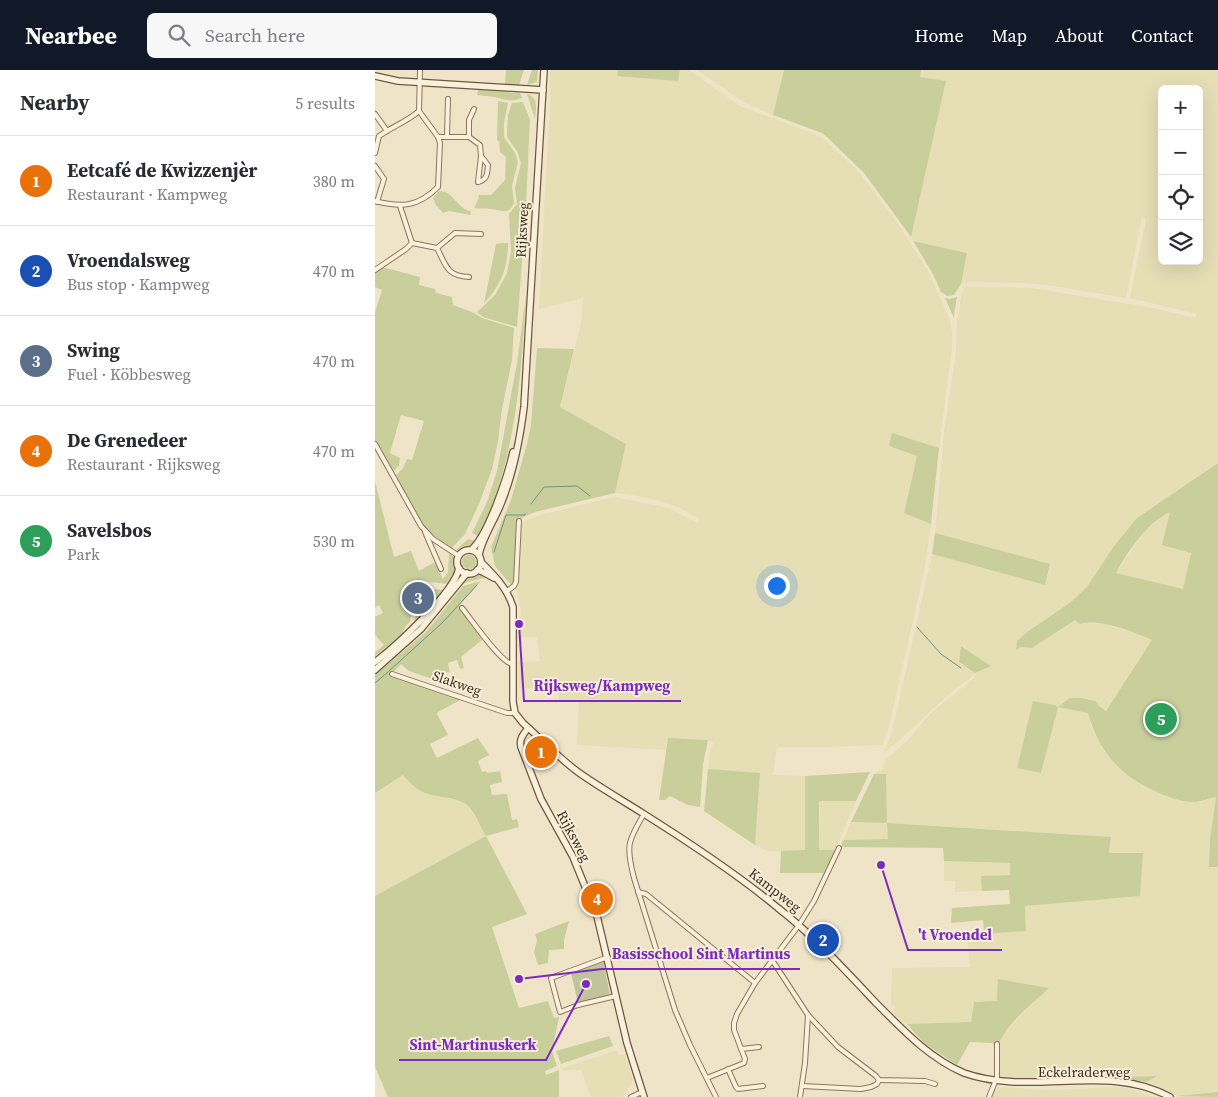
<!DOCTYPE html>
<meta charset="utf-8">
<style>
body{margin:0;font-family:"Source Serif 4",serif;background:#f7f7f7;color:#2b2b33}
.controls{position:absolute;right:15px;top:15px;display:grid;overflow:hidden;border-radius:8px;box-shadow:0 5px 20px #0002}
.controls button{width:45px;height:45px;display:grid;place-items:center;padding:0;border:0;border-bottom:1px solid #e1e1e2;background:#fff;color:#2b2b33;font:25px sans-serif}
.you{position:absolute;left:401px;top:515px;width:18px;height:18px;margin:-12px;border:4px solid #fff;border-radius:50%;background:#1a73e8;box-shadow:0 0 0 8px #1a73e833}
.badge{display:grid;place-items:center;width:32px;height:32px;border-radius:50%;background:#111827;color:#fff;font-size:16px;font-weight:700}
.pin{position:absolute;translate:-50% -50%;border:2px solid #fff;box-shadow:0 1px 5px #0006}
.list{margin:0;padding:0;list-style:none}
h2{display:flex;justify-content:space-between;align-items:center;height:65px;margin:0;padding:0 20px;font-size:21px}
h2 small{font-size:16px;font-weight:400;color:#7c7c81}
.list li{display:grid;grid-template-columns:32px 1fr auto;gap:15px;align-items:center;box-sizing:border-box;height:90px;padding:0 20px;border-top:1px solid #e1e1e2}
.list b{display:block;font-size:19px;white-space:nowrap}
.list p{margin:0;font-size:16px;white-space:nowrap;color:#7c7c81}
.list em{font-size:16px;font-style:normal;color:#7c7c81}
.icon{flex:none;width:28px;height:28px;fill:none;stroke:currentColor;stroke-width:2;stroke-linecap:round;stroke-linejoin:round}
.map{position:relative;flex:none;width:843px;height:1027px;overflow:hidden}
header{display:flex;align-items:center;gap:30px;box-sizing:border-box;height:70px;padding:0 25px;background:#111827;color:#fff}
header strong{font-size:24px}
nav{display:flex;gap:28px;margin-inline-start:auto;font-size:18px}
.search{width:350px;height:45px;background:#f7f7f7;display:flex;align-items:center;gap:12px;box-sizing:border-box;padding:0 18px;border-radius:8px;color:#7c7c81;font-size:19px}
main{display:flex}
aside{flex:1;background:#fff}
.map>svg:first-child{display:block}
.farmland{fill:#e6deb5;fill-rule:evenodd}
.green{fill:#c9cf9b;fill-rule:evenodd}
.cemetery{fill:#bfc49a}
.lines{fill:none;stroke-linecap:round;stroke-linejoin:round}
.stream{stroke:#6f938a;stroke-width:1}
.street-casing{stroke:#8d765c;stroke-width:6}
.secondary-casing{stroke:#6f573f;stroke-width:8}
.street{stroke:#faf1dc;stroke-width:4}
.secondary{stroke:#faf1dc;stroke-width:5.5}
.labels{text-anchor:middle;dominant-baseline:central;stroke-width:4;stroke-linejoin:round;paint-order:stroke}
.street-label{font-size:14px;fill:#3d2e20;stroke:#f7eed8}
.leader{fill:none;stroke:#7b2cbf;stroke-width:2}
.callout-dot{fill:#7b2cbf;stroke:#f7eed8;stroke-width:2}
.callout-label{font-size:15px;text-anchor:middle;font-weight:bold;fill:#7b2cbf;stroke:#f7eed8;stroke-width:4;stroke-linejoin:round;paint-order:stroke}
</style>
<header>
<strong>Nearbee</strong>
<div class="search"><svg class="icon" aria-label="search" viewBox="0 0 24 24"><circle cx="10" cy="10" r="6"/><path d="M15 15l6 6"/></svg>Search here</div>
<nav><a>Home</a><a>Map</a><a>About</a><a>Contact</a></nav>
</header>
<main>
<aside>
<h2>Nearby<small>5 results</small></h2>
<ul class="list">
<li><span class="badge" style="background:#e8710a">1</span><div><b>Eetcafé de Kwizzenjèr</b><p>Restaurant · Kampweg</p></div><em>380 m</em></li>
<li><span class="badge" style="background:#1a4fb4">2</span><div><b>Vroendalsweg</b><p>Bus stop · Kampweg</p></div><em>470 m</em></li>
<li><span class="badge" style="background:#5c6f8a">3</span><div><b>Swing</b><p>Fuel · Köbbesweg</p></div><em>470 m</em></li>
<li><span class="badge" style="background:#e8710a">4</span><div><b>De Grenedeer</b><p>Restaurant · Rijksweg</p></div><em>470 m</em></li>
<li><span class="badge" style="background:#2e9e5b">5</span><div><b>Savelsbos</b><p>Park</p></div><em>530 m</em></li>
</ul>
</aside>
<div class="map">
<svg width="843" height="1027" viewBox="0 0 843 1027">
<rect width="100%" height="100%" fill="#f0e4c8"/>
<g class="farmland">
<path d="M175 0H243L242 5 303 11 305 0H314L365 36 442 65 450 70 482 100 524 155 554 203 575 250 577 263V278L564 378 517 363 514 376 542 386 529 443 556 454 549 502 515 652 508 675 454 677H402L398 705 430 706V781H392L380 775 385 704 333 699 335 679 339 673 333 670 293 668 291 680 202 675 204 631H184V619L144 618 143 592 165 591 162 567H145L146 541 141 517 144 512 145 457 149 451 165 445 239 427 294 438 323 453 325 449 303 437 291 433 264 426 240 423 251 374 185 337 206 254 208 228 164 239 175 33Z"/>
<path d="M322 0H409L398 45 370 33Z"/>
<path d="M546 0H843V393L762 448 739 476 712 517 696 532 652 562 642 571 641 580 646 577 657 578 700 550 709 553 729 554 762 564 777 570 731 641 715 629 695 628 713 643 717 658 726 675 740 694 756 708 769 716 802 730 826 732 841 727 835 769 834 796 843 797V1027H804L790 1019 772 1012 780 1006 691 1007 654 1012 624 1008 623 976 628 964 673 918 622 931 597 952 532 954 518 943 520 936 516 935 517 898 595 897 592 865 651 861 650 836 764 826 734 783 736 772V767L513 753V769L468 770 476 752 512 753 511 704H499L507 700 510 690 531 672 555 644 599 608 600 604 574 624 531 664 509 683 516 665 521 645 557 484 670 515 675 495 560 463 569 362 581 283 582 251 588 217 657 218 778 238 820 248 822 244 755 228 771 149 767 146 751 228 679 216 651 213 596 212 586 214 592 183 538 171 536 167 571 11 545 7ZM787 19H824V191H787ZM586 576H587L616 596 600 603 584 593ZM658 631 680 635 666 703 642 698Z"/>
<path d="M795 441 816 482 808 520 741 503 771 460Z"/>
<path d="M28 705 45 720 52 724 81 730 92 735 97 742 111 766 0 826V723Z"/>
<path d="M445 731H481L460 780H444Z"/>
<path d="M569 791 635 793V805L607 806V821L580 822V811H569Z"/>
<path d="M242 980 244 985 250 984 258 1011 249 1025 245 1027H216L206 1000H188V998Z"/>
<path d="M624 1017 671 1020 740 1017 751 1018 780 1027H615L619 1020Z"/>
</g>
<g class="green">
<path d="M131 0H149L144 15 130 14Z"/>
<path d="M157 0H163L162 12 152 15Z"/>
<path d="M243 0H305L303 11 242 6Z"/>
<path d="M409 0H546L545 7 571 11 536 167 489 103 453 68 447 63 398 45Z"/>
<path d="M103 20 145 23 147 28C136 33 129 29 119 27 114 26 108 26 102 25Z"/>
<path d="M152 24C164 28 161 38 160 49Z"/>
<path d="M123 31 133 33 129 53V67L140 83 143 92 137 116 139 133C134 146 126 140 116 139 110 138 104 139 99 138L103 130 104 125H116L130 110 131 87 125 82 124 71 122 70Z"/>
<path d="M148 32 155 50 150 155 142 257 108 247 102 242 120 225 132 203 136 181 134 144 142 134 140 118 146 93 142 81 132 67V63L133 45 137 33Z"/>
<path d="M64 121C79 121 81 138 95 141L96 145 74 141 68 143 61 135 58 128Z"/>
<path d="M538 171 592 183 586 214 579 225 572 226 566 222 558 204Z"/>
<path d="M126 173H133C133 197 126 216 109 233L121 174Z"/>
<path d="M7 197 45 207 44 215 60 219 61 223 77 227 78 235 99 243 107 248 139 258 137 290 127 339 123 372 117 399 104 434 90 464 76 479 52 460 44 449 21 405 28 398 32 389 37 390 49 351 26 345 15 383 25 388 24 396 19 401 0 371V242L7 220 0 217V201Z"/>
<path d="M151 225C147 292 143 358 122 421 117 437 112 452 103 466L97 463 112 432 122 401 142 293Z"/>
<path d="M582 227 579 245V248L570 228 575 229Z"/>
<path d="M162 278 199 279 185 337 251 374 240 423 160 442 142 450 139 510 137 516 120 496 116 477 136 430 152 374 156 355Z"/>
<path d="M517 363 564 378 556 454 529 443 542 386 514 376Z"/>
<path d="M843 393V797H834L835 769 841 727C834 728 827 732 819 732 806 732 793 727 782 722 745 706 724 682 713 643L683 637 666 703 642 698 658 631 680 635 683 637 695 628H706L721 631 724 636 731 641 777 570C759 562 723 548 705 554L700 550 657 578 646 577 641 580 642 571 652 562 696 532 712 517 739 476 762 448ZM795 442 787 475 816 483 808 519 741 503C753 481 772 453 795 442Z"/>
<path d="M0 411 19 487 36 481 44 501 60 492 68 509 73 502 74 483 80 488C81 501 82 505 72 514L45 511 31 529 37 540 35 552 31 556 26 565 0 586V582L9 575 0 565V547L8 543 4 535 0 537Z"/>
<path d="M560 463 675 494 670 515 557 484Z"/>
<path d="M93 469 101 471 95 477 80 481Z"/>
<circle cx="94" cy="492" r="7"/>
<path d="M104 503 110 505 109 508 89 513 87 512 92 506Z"/>
<path d="M106 511 84 536 107 570 86 587 89 598 85 599 82 590 73 593 75 602 67 604 60 610 34 601 26 594 16 605 87 629 63 642 62 644 73 665 55 674 62 688 103 668 114 685 103 691 107 702 111 701 112 703 125 701 127 712 115 715 117 725 132 724 137 750 142 749 144 757 111 766 152 844 117 857 144 938 173 931 179 948 184 947 177 981 182 996 170 1001 171 1005 184 1000V1027H13L0 997V826L111 766C105 757 100 742 92 735 81 727 66 728 53 724 43 721 35 713 28 705L0 723V605L51 562 88 516Z"/>
<path d="M60 519 67 520V523L56 537 39 553 43 538Z"/>
<path d="M586 576 616 596 600 603 584 592Z"/>
<path d="M293 668 333 670 328 694 325 737 313 735 295 726 290 730H284Z"/>
<path d="M333 699 385 703 380 775 329 741Z"/>
<path d="M495 702 481 731H445L444 732V780H460L450 803H405L406 781 430 780V706Z"/>
<path d="M499 704H511L512 753 736 767 734 783H768L765 826 650 836 651 861 609 864 608 850 576 853 577 838 635 834 634 820 607 821 606 806 635 805V793L569 791 568 778 466 777 468 770 513 769 512 753 476 752Z"/>
<path d="M194 851 189 870V879L174 880 173 893 163 895 159 882 162 870 160 864Z"/>
<path d="M623 909 674 918C660 932 624 959 623 979L617 973 595 972 582 995 549 973 532 954 596 952 599 932 622 931Z"/>
<path d="M234 966 238 976 186 994 181 981Z"/>
<path d="M782 1006 772 1012 741 1007Z"/>
<path d="M843 1022V1027L803 1026Z"/>
</g>
<path class="cemetery" d="M228 890 235 925 203 933 196 903Z"/>
<g class="lines">
<g class="stream">
<path d="M156 434 169 417 202 416 215 426"/>
<path d="M119 482 131 445H150V444"/>
<path d="M542 557 566 584 586 598"/>
<path d="M14 601 67 553 102 515"/>
<path d="M0 613 13 602"/>
</g>
<g class="street-casing">
<g id="street">
<path d="M0 44 12 61C23 54 34 50 44 41"/>
<path d="M72 66 73 29"/>
<path d="M63 67H94L105 75 106 86 103 112"/>
<path d="M94 67V50L99 39"/>
<path d="M0 83 4 66 12 61"/>
<path d="M0 96 9 109 2 132"/>
<path d="M103 112C113 109 112 104 113 95L106 86"/>
<path d="M0 131C26 138 43 137 63 117L65 73 63 67 44 41 45 0"/>
<path d="M37 173 62 178C71 196 72 206 94 207"/>
<path d="M62 178 80 163 106 164"/>
<path d="M0 200 31 179 37 173 25 136"/>
<path d="M0 374 46 456 58 469 84 486"/>
<path d="M50 462 66 499"/>
<path d="M132 521 139 516 141 512 144 451"/>
<path d="M87 538C96 549 125 592 137 594"/>
<path d="M17 604 132 643H140"/>
<path d="M269 744C252 772 251 777 259 808L300 940 315 975 341 1027"/>
<path d="M263 822 271 824 380 913"/>
<path d="M233 887 176 908 185 942 203 935 241 926"/>
<path d="M397 890 433 945 463 977 501 1006 504 1010 550 1011 560 1014"/>
<path d="M366 979 384 977"/>
<path d="M353 999 361 1017 363 1019 388 1016"/>
<path d="M332 1008 369 993 370 989 359 960V953L362 944 380 913 424 855 439 831 464 778"/>
<path d="M427 1016 486 1019 496 1017 502 1014 504 1010"/>
<path d="M256 1027 267 1022"/>
<path d="M425 1027 430 993 433 945"/>
<path d="M614 1027 622 1007V974"/>
</g>
</g>
<g class="secondary-casing">
<g id="secondary">
<path d="M0 6 23 11 168 20"/>
<path d="M96 480C113 466 133 405 138 382"/>
<circle cx="94" cy="492" r="12"/>
<path d="M104 485C107 468 121 448 127 431 139 401 145 369 149 337L169 0"/>
<path d="M106 492C120 506 132 518 138 537V632L140 643 148 653C166 669 184 688 203 702 224 717 247 730 269 744 315 773 361 803 403 838 439 866 470 900 501 933 528 960 554 988 589 1003 657 1027 732 992 795 1027"/>
<path d="M102 500 108 502 119 508"/>
<path d="M0 592C20 577 80 522 84 498"/>
<path d="M0 600 46 559 92 503"/>
<path d="M153 658C148 665 144 669 146 677L166 729 198 787 222 846 252 973 269 1027"/>
</g>
</g>
<use href="#street" class="street"/>
<use href="#secondary" class="secondary"/>
</g>
<g class="labels">
<g class="street-label">
<text transform="translate(147 160) rotate(-87)">Rijksweg</text>
<text transform="translate(82 613) rotate(19)">Slakweg</text>
<text transform="translate(199 766) rotate(62)">Rijksweg</text>
<text transform="translate(400 820) rotate(38)">Kampweg</text>
<text x="709" y="1002">Eckelraderweg</text>
</g>
</g>
<path class="leader" d="M144 554L149 631H306M506 795L533 880H627M144 909L227 899H425M211 914L171 990H24"/>
<g class="callout-dot">
<circle cx="144" cy="554" r="5"/>
<circle cx="506" cy="795" r="5"/>
<circle cx="144" cy="909" r="5"/>
<circle cx="211" cy="914" r="5"/>
</g>
<g class="callout-label">
<text x="227" y="621">Rijksweg/Kampweg</text>
<text x="580" y="870">'t Vroendel</text>
<text x="326" y="889">Basisschool Sint Martinus</text>
<text x="98" y="980">Sint-Martinuskerk</text>
</g>
</svg>
<div class="controls">
<button>+</button>
<button>−</button>
<button><svg class="icon" aria-label="locate" viewBox="0 0 24 24"><circle cx="12" cy="12" r="6"/><path d="M12 2v4M12 18v4M2 12h4M18 12h4"/></svg></button>
<button><svg class="icon" aria-label="layers" viewBox="0 0 24 24"><path d="M12 4l9 5-9 5-9-5zM3 14l9 5 9-5"/></svg></button>
</div>
<div class="you"></div>
<div class="pin badge" style="left:166px;top:682px;background:#e8710a">1</div>
<div class="pin badge" style="left:448px;top:870px;background:#1a4fb4">2</div>
<div class="pin badge" style="left:43px;top:528px;background:#5c6f8a">3</div>
<div class="pin badge" style="left:222px;top:829px;background:#e8710a">4</div>
<div class="pin badge" style="left:786px;top:649px;background:#2e9e5b">5</div>
</div>
</main>
